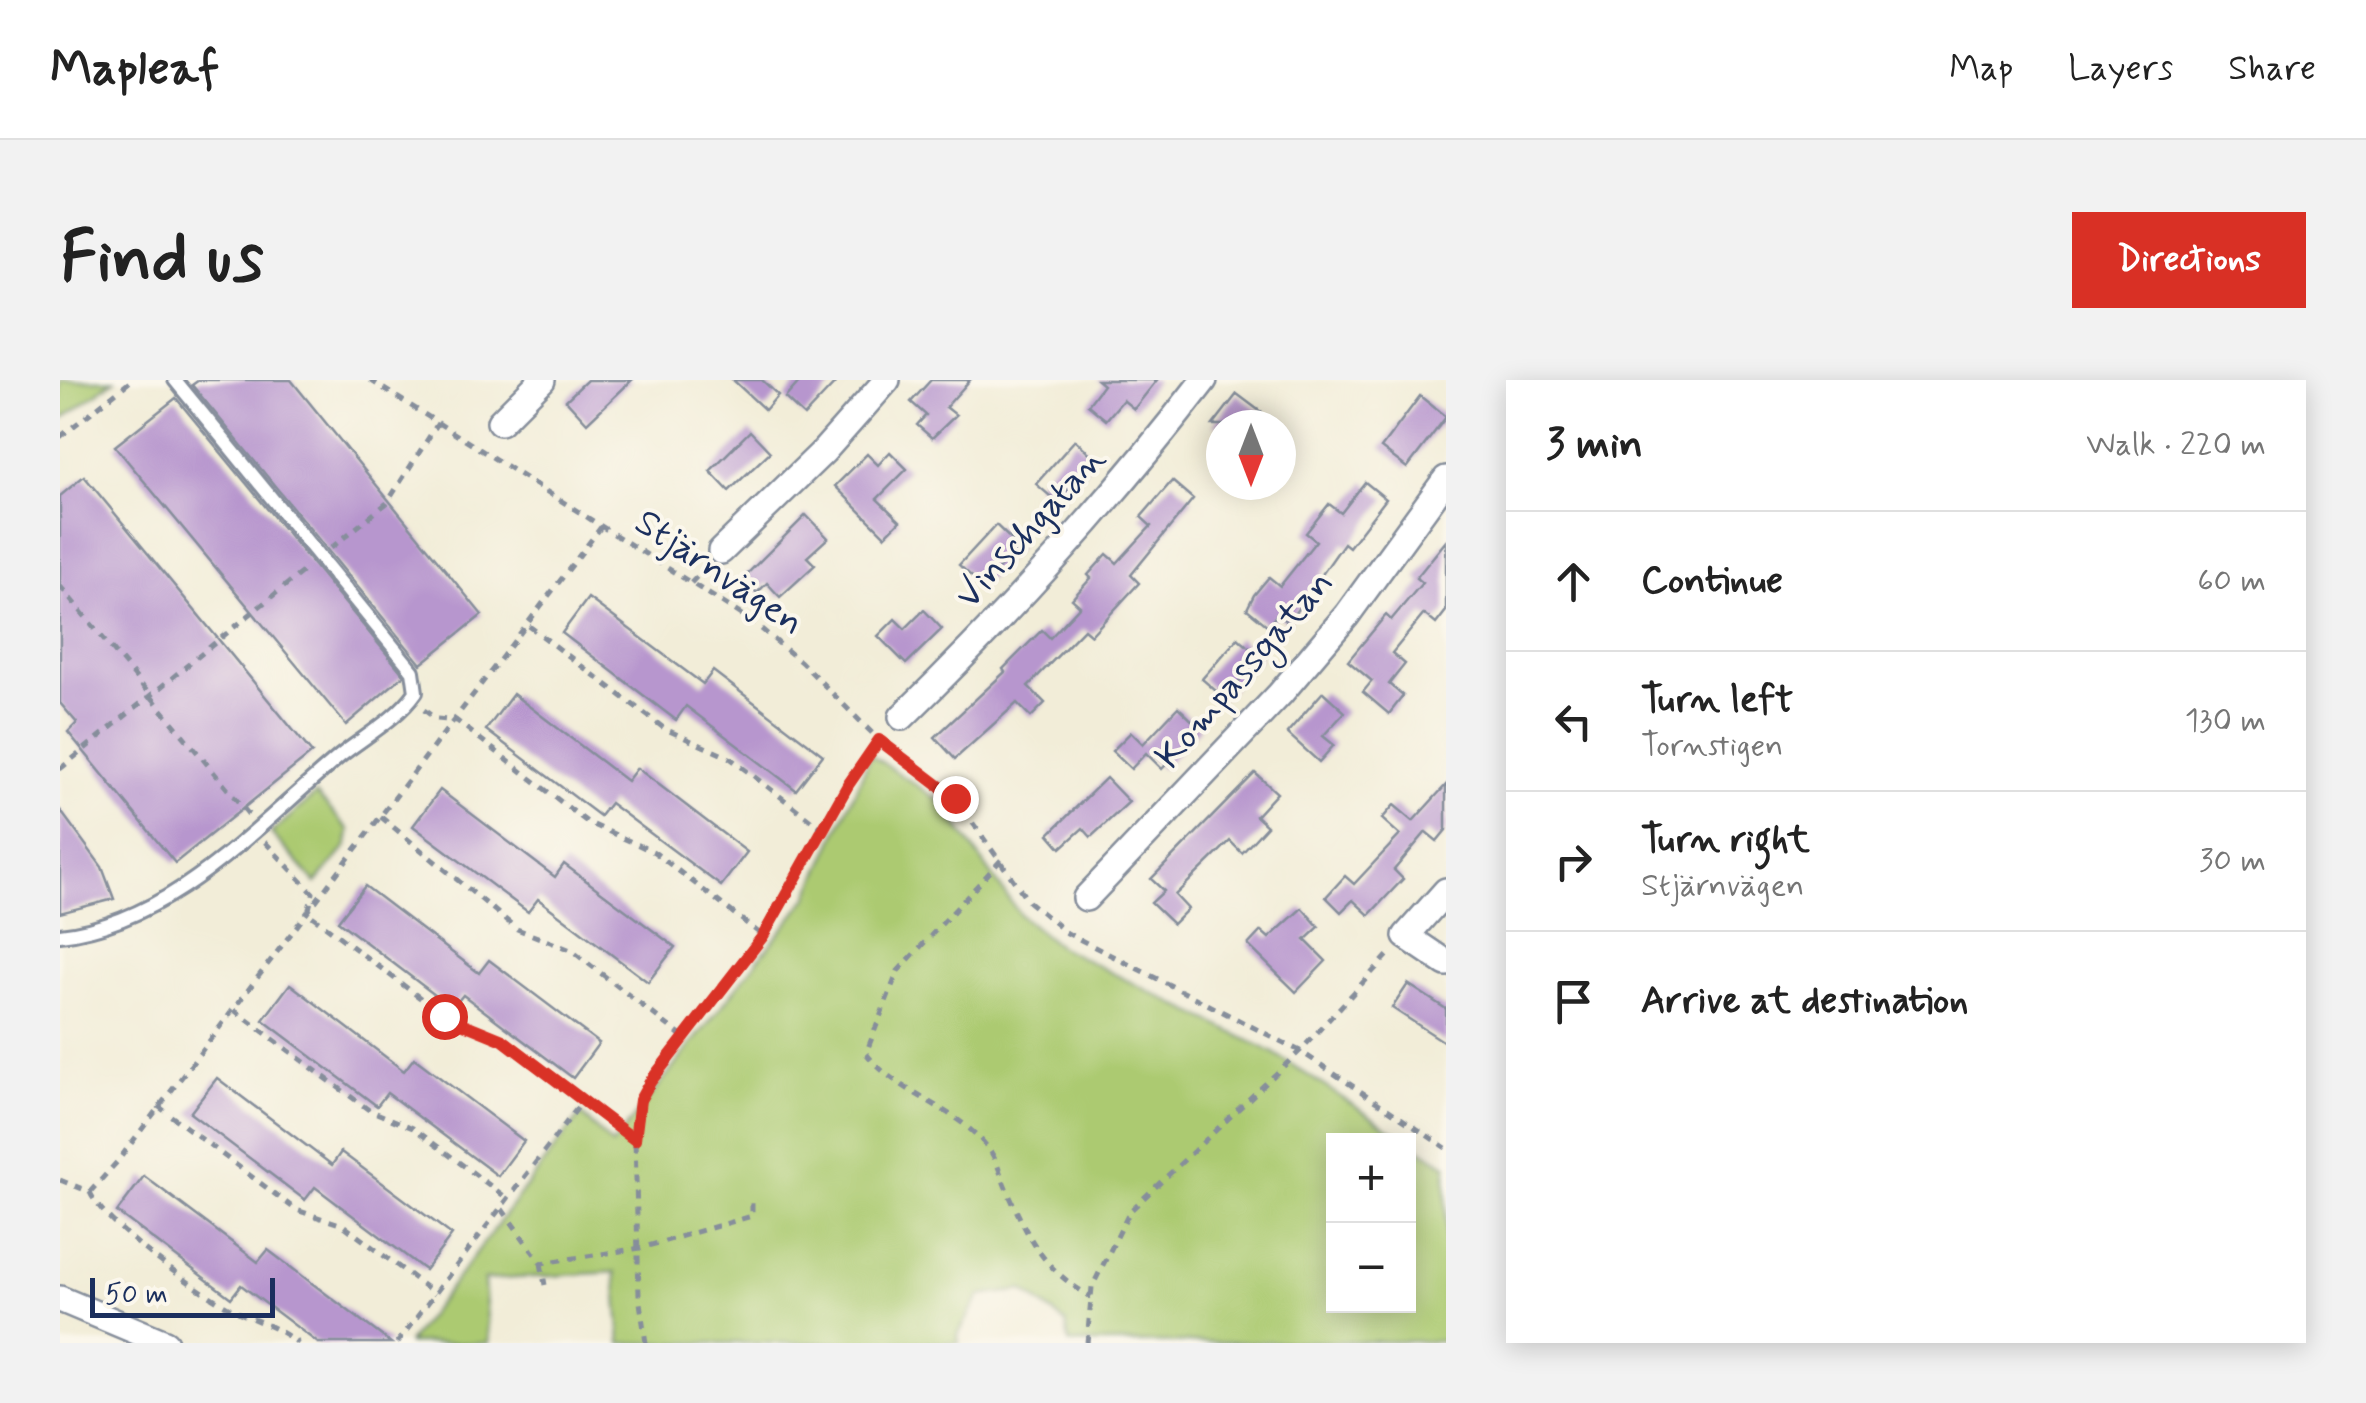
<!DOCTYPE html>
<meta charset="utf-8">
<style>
body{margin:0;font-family:Mynerve,sans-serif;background:#f2f2f2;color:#222}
.controls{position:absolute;right:30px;bottom:30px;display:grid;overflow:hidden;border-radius:0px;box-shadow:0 5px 25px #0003}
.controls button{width:90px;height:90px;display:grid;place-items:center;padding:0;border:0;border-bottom:2px solid #e0e0e0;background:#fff;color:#222;font:50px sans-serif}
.compass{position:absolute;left:1146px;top:30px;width:90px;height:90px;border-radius:50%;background:#fff;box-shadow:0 5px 25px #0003;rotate:180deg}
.scale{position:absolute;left:30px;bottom:25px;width:185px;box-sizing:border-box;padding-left:10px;border:5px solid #1b2f5e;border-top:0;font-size:28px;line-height:35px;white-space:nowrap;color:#1b2f5e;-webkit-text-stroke:8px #fbf7ec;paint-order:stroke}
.stop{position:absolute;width:30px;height:30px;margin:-22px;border:8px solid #d93025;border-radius:50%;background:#fff}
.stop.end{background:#d93025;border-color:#fff;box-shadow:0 2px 10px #0008}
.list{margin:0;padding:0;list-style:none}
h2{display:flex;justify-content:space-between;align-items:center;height:130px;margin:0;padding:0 40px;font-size:42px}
h2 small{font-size:32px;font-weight:400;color:#767676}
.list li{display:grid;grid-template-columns:65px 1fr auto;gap:30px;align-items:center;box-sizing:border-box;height:140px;padding:0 40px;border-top:2px solid #e0e0e0}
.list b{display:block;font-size:38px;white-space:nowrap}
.list p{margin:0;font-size:32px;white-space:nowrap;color:#767676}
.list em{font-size:32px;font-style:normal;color:#767676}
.icon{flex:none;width:55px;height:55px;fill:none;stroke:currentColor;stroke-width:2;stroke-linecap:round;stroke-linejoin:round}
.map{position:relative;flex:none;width:1386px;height:963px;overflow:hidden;border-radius:0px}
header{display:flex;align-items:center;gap:60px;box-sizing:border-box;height:140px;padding:0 50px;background:#fff;border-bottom:2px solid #e0e0e0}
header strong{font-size:48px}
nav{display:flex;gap:55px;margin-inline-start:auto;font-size:35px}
.intro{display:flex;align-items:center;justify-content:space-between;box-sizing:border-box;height:240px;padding:0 60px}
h1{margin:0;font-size:70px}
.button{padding:25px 45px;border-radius:0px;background:#d93025;color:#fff;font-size:35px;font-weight:700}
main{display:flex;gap:60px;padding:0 60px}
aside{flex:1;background:#fff;border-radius:0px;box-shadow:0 5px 25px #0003}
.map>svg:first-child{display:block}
.green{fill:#acca71;stroke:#647c68;stroke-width:2.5}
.building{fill:#b796ce}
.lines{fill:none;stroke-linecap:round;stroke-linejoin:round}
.lane-casing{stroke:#868e9b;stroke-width:18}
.street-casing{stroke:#868e9b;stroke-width:30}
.path{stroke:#868e9b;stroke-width:5;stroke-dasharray:8 8;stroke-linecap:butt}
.lane{stroke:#fff;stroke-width:12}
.street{stroke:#fff;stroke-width:25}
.route{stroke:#d93025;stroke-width:12}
.labels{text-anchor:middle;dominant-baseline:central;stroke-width:8;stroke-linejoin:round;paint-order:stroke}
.street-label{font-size:38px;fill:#1b2f5e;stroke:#fbf7ec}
</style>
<header>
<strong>Mapleaf</strong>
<nav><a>Map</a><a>Layers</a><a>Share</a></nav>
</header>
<div class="intro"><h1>Find us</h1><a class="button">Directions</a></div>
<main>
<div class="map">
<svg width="1386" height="963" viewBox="0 0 1386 963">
<rect width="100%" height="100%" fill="#fbf7ec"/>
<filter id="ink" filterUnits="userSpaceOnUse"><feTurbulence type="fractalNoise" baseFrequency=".01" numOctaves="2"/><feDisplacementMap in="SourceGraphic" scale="20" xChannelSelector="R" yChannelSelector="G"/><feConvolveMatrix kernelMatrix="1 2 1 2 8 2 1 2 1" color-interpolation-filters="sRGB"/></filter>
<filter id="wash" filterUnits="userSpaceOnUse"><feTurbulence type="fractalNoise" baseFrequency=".0048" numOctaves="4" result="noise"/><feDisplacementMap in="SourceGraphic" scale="40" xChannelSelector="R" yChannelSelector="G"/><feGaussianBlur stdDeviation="2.25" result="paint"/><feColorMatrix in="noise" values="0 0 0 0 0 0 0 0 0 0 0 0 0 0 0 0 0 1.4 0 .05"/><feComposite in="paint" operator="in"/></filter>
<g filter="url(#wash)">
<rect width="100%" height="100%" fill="#f2edd8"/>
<g class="green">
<path d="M0 0H54L0 41Z"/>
<path d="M811 375 880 421 960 535 998 566 1214 673 1348 761H1274V926H1348V761L1386 785V961L1009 963 1006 943 963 910 920 916 898 955 899 963H561L555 892 424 900 429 963H348L521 734 552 765 748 517Z"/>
<path d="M256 414 289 450 287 466 256 503 211 453Z"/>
</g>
<g id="blocks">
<g class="building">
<path d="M139 0H231L422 235 361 284 132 5Z"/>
<path d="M527 0H572L527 43 506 20Z"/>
<path d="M673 0H702L718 15 705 30Z"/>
<path d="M741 0H778L744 36 725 18Z"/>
<path d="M871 0H910L886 27 896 35 872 58 857 45 866 35 851 22Z"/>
<path d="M1037 0H1097L1074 29 1063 20 1046 40 1028 25 1043 5Z"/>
<path d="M1177 14 1201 32 1191 45H1153Z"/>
<path d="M1360 16 1386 37 1347 88 1321 68Z"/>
<path d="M116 18 344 295 286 345 55 66Z"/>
<path d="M690 51 710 72 669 111 650 91Z"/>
<path d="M1015 60 1035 78 997 122 976 104Z"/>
<path d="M830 72 847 89 817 119 840 141 825 156 775 106 807 74 818 85Z"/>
<path d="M24 96 252 373 115 483 8 352 17 343 0 323V116Z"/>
<path d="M1112 101 1133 119 1071 195 1079 203 1031 255 1024 249 968 306 985 323 971 337 957 323 895 379 875 357 945 292 943 289 982 250 990 258 1020 226 1012 219 1031 198 1028 195 1047 174 1057 183 1091 146 1081 137Z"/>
<path d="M1305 102 1326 119 1289 167 1284 163 1228 243 1217 234 1208 246 1187 229 1194 215 1209 197 1220 206 1256 161 1246 153 1269 124 1281 133Z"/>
<path d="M746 135 768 158 747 177 755 185 720 217 707 203 697 213 683 198Z"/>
<path d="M936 145 959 167 922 206 899 185Z"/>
<path d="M1386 161V231L1376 244 1364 234 1332 273 1345 284 1329 304 1343 316 1329 334 1303 312 1312 301 1288 281 1326 235 1331 240 1362 203 1356 198Z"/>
<path d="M528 218 643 304 653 291 763 375 736 410 626 326 616 340 502 253Z"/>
<path d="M864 230 882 249 846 284 818 256 835 239 845 249Z"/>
<path d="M1178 258 1200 277 1164 318 1142 299Z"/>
<path d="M1263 312 1285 332 1263 356 1274 365 1259 382 1227 353Z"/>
<path d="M453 314 567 401 577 388 687 472 661 506 550 423 540 436 426 350Z"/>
<path d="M1118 327 1140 348 1102 389 1086 373 1071 389 1052 371 1071 352 1083 364Z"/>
<path d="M1195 393 1217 413 1196 436 1207 446 1182 473 1170 461 1115 515 1128 529 1113 544 1091 523 1104 511 1091 499Z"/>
<path d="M1046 398 1069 422 1031 457 1023 448 1001 468 989 454Z"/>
<path d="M1386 405V450L1377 461 1366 452 1334 490 1343 499 1309 535 1293 520 1281 532 1266 517 1285 496 1294 504 1340 455 1322 439 1334 425 1353 441Z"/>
<path d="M380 410 495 497 504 484 615 567 588 602 478 519 468 532 353 446Z"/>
<path d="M0 430 42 487 54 519 0 533Z"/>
<path d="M305 506 419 593 429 580 539 663 513 698 403 615 392 628 278 541Z"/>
<path d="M1242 528 1259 547 1245 560 1266 581 1236 612 1188 565 1201 551 1209 558Z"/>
<path d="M230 604 344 691 354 678 464 761 438 796 327 713 317 726 203 640Z"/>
<path d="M1348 604 1386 629V663L1332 628Z"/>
<path d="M157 698 272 785 281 772 392 855 365 890 255 807 245 820 130 733Z"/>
<path d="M84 796 198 882 208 870 331 963H258L181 905 171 918 57 832Z"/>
</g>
</g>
</g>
<g filter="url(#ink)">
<use href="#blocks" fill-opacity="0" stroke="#868e9b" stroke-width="2.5"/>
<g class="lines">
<g class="lane-casing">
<path id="lane" d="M0 555C114 542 196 446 280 376 305 356 337 339 356 312L353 291 115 0"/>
</g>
<g class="street-casing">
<g id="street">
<path d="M440 42 482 0"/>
<path d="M661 171 764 71 827 0"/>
<path d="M842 337C951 231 1051 121 1144 0"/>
<path d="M1386 511 1346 556 1386 583"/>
<path d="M1026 518 1220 314 1287 235 1386 99"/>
<path d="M0 919 105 963"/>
</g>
</g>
<g class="path">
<path d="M310 0 693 242 741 282 819 360 895 418 969 522 1007 553 1240 671 1386 768"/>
<path d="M0 57 72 0"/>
<path d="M271 168 327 123 378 43"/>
<path d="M631 203 645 188"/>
<path d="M0 206 189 435"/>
<path d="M469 246 605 349 670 378 764 450"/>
<path d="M364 330 376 339 397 341 527 442 594 472 703 556"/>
<path d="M0 389 247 188"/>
<path d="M321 437 457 549 511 570 624 658"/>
<path d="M205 462 253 513 248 533 384 636 443 660 575 760"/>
<path d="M941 480 838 591 806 673C836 714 896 726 928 768 937 779 941 797 947 810 970 861 982 888 1031 917"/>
<path d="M174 630 309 730 353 748 448 819"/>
<path d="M98 726 236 830 283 845 375 914"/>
<path d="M0 800 30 812 57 782 541 147"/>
<path d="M30 812C43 844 135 909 168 927 192 940 216 946 238 963"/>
<path d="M442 829 481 883 581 868 692 836V823"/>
<path d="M481 883 485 905"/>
<path d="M337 963 522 722"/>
<path d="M586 963 579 916 575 760 581 719 703 556 788 405 819 361"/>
<path d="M1027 963 1032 907 1070 831 1240 671 1330 573"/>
</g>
<use href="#lane" class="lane"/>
<use href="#street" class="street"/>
</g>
</g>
<g class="lines" filter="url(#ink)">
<path class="route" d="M384 636 443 660 575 760 580 720 590 702 703 556 788 405 819 360 895 418"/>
</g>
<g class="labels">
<g class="street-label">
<text transform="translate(971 148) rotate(-48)">Vinschgatan</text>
<text transform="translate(659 193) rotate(34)">Stjärnvägen</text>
<text transform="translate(1185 290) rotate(-49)">Kompassgatan</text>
</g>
</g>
</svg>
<div class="controls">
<button>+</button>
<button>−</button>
</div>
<svg class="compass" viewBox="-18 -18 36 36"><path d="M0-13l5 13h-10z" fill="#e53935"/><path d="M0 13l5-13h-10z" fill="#767676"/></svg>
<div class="scale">50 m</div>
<div class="stop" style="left:384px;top:636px"></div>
<div class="stop end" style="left:895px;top:418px"></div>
</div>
<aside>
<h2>3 min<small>Walk · 220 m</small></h2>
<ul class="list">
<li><svg class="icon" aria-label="ahead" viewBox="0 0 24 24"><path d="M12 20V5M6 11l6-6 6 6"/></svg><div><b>Continue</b></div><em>60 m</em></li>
<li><svg class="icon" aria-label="left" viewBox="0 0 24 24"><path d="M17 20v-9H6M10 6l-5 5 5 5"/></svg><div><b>Turn left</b><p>Tornstigen</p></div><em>130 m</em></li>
<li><svg class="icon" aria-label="right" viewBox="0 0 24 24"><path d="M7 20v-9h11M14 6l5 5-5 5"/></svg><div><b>Turn right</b><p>Stjärnvägen</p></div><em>30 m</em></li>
<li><svg class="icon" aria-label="arrive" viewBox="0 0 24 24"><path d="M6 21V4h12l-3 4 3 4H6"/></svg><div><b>Arrive at destination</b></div></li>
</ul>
</aside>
</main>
